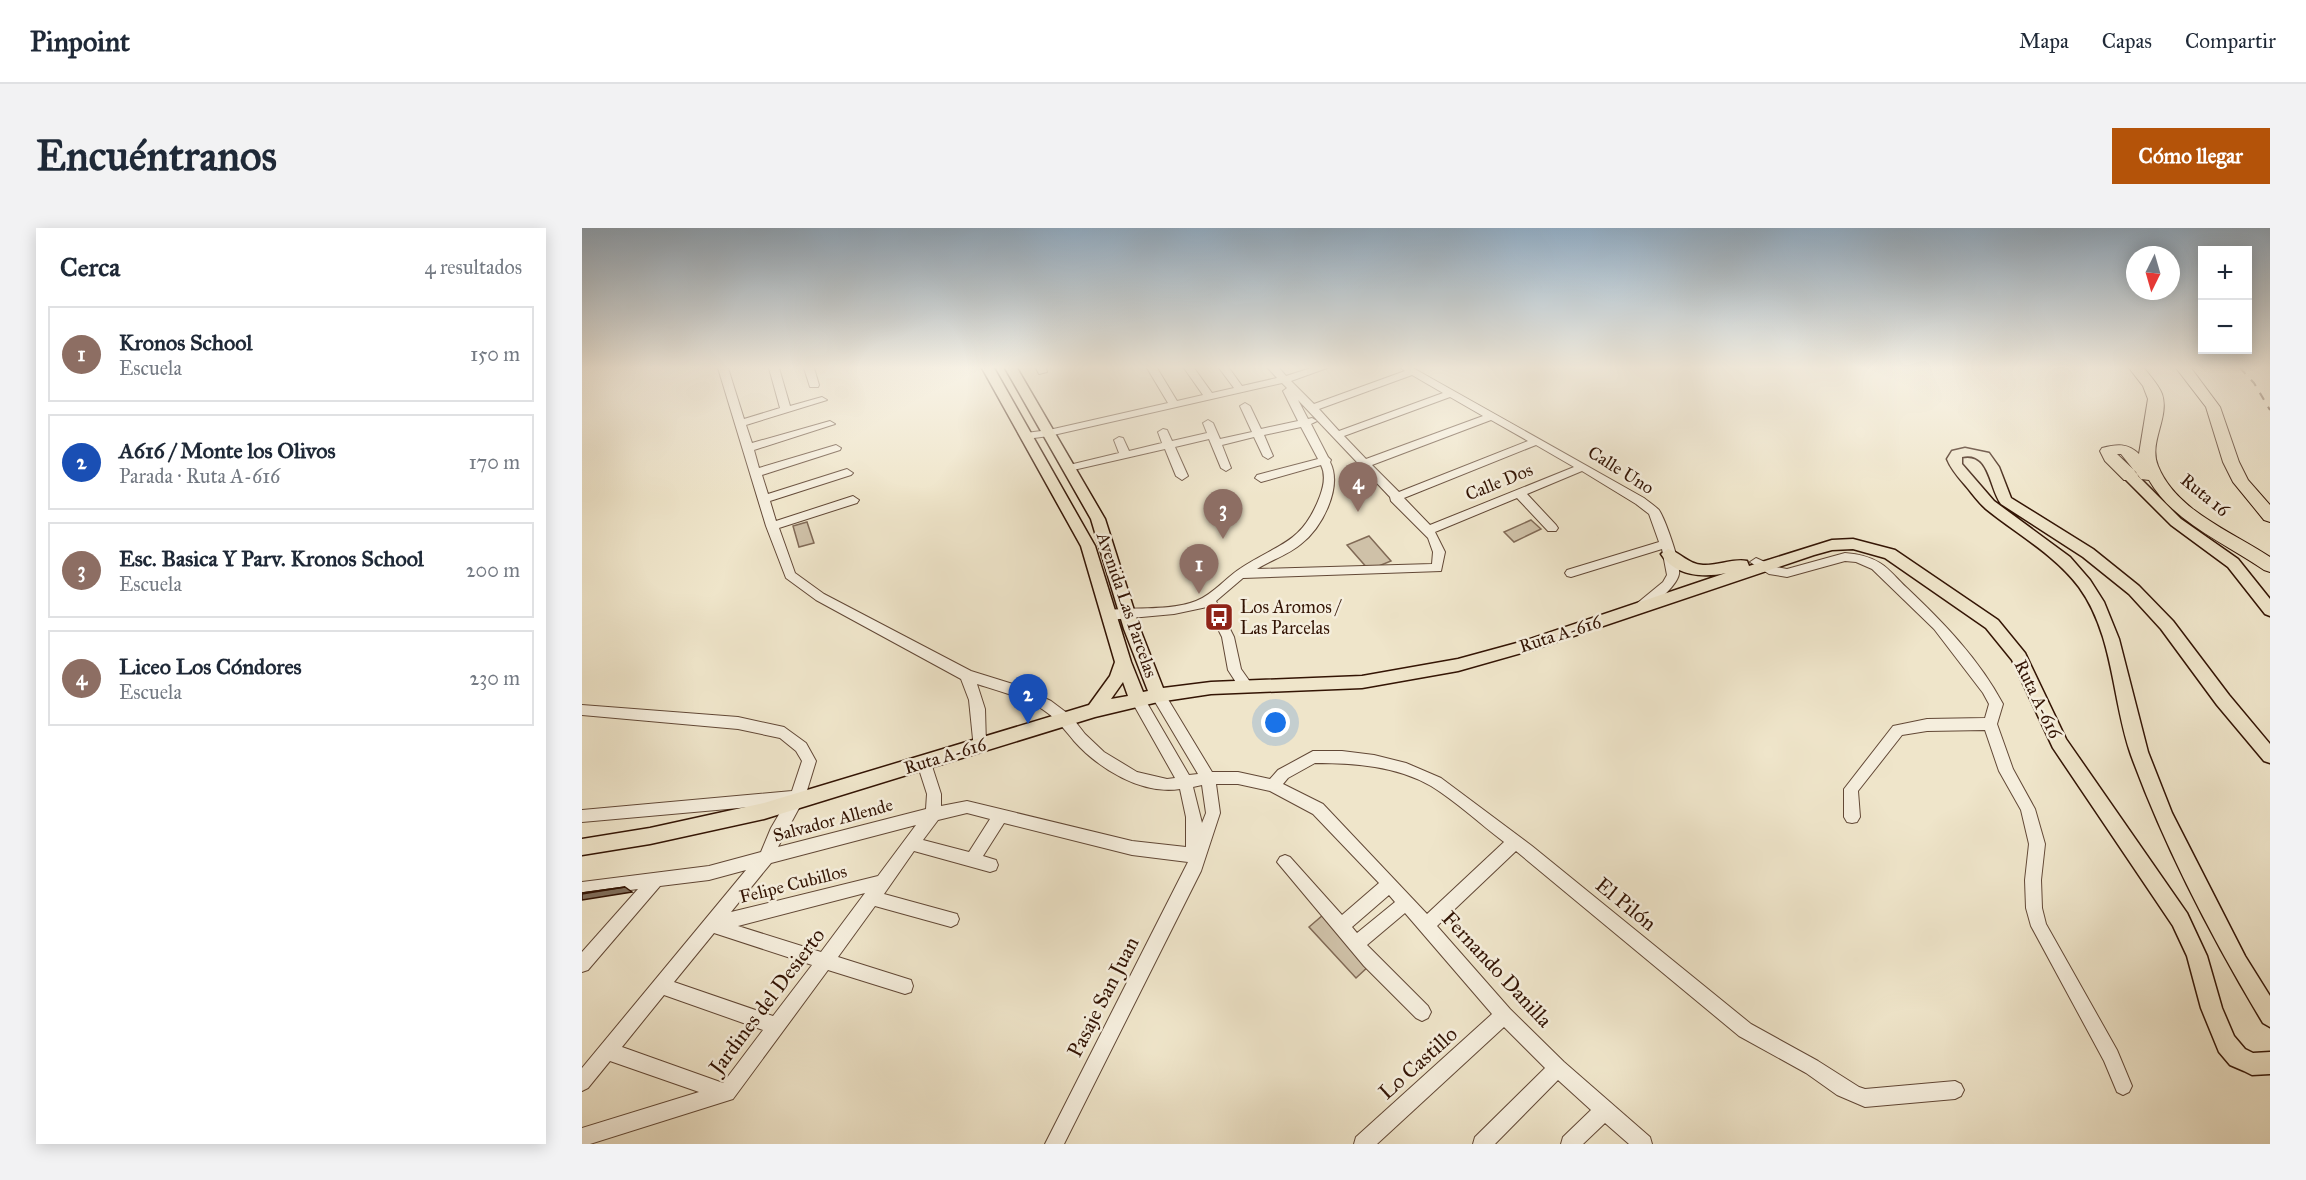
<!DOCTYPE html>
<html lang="es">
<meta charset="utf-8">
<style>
body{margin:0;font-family:"IM FELL Great Primer",serif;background:#f2f2f3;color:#1f2937}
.controls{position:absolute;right:18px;top:18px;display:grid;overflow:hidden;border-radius:0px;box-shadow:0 3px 15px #0003}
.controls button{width:54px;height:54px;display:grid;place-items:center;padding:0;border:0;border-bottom:2px solid #e0e1e3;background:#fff;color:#1f2937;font:30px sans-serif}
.compass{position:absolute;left:1544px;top:18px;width:54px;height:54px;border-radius:50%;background:#fff;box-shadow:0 3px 15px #0003;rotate:185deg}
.you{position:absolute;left:694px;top:495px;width:21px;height:21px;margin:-15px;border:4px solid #fff;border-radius:50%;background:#1a73e8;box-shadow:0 0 0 9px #1a73e833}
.badge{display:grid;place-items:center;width:39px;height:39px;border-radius:50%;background:#b45309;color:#fff;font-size:20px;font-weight:700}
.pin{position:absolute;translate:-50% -50px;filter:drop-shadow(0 2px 3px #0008)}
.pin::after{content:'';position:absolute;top:32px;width:21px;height:18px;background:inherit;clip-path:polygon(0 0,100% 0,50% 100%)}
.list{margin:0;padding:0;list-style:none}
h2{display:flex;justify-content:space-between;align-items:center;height:78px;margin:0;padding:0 24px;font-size:26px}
h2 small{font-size:20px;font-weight:400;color:#747a83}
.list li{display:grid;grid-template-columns:39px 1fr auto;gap:18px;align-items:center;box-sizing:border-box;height:96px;margin:0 12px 12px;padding:0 12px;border:2px solid #e0e1e3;border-radius:0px}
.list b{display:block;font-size:22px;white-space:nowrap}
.list p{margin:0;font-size:20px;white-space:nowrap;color:#747a83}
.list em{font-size:20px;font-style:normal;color:#747a83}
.map{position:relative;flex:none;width:1688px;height:916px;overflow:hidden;border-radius:0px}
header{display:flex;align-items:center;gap:36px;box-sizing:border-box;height:84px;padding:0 30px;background:#fff;border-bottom:2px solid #e0e1e3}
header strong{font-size:28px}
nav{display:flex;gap:33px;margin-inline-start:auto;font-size:21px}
.intro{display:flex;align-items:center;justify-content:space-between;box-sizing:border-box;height:144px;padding:0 36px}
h1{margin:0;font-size:42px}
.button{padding:15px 27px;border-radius:0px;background:#b45309;color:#fff;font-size:21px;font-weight:700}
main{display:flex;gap:36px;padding:0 36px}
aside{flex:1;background:#fff;border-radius:0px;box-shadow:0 3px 15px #0003}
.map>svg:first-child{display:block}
.green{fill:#cfc1a8;stroke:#816a56;stroke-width:1.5}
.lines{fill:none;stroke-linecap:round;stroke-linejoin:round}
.minor-casing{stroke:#624836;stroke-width:2}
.major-casing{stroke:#331404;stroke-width:3}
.highway-casing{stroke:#331404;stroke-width:2}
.minor{fill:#f5eedd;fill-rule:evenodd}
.major{fill:#efe5ca;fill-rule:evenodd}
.highway{fill:#efe5ca;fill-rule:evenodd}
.rail{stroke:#331404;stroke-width:2;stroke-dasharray:8 8;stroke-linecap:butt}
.wall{fill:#806f5c;stroke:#331404;stroke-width:1.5}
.building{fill:#95816b;stroke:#331404;stroke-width:1.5}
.labels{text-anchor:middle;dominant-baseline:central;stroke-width:5;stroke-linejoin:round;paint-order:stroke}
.street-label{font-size:18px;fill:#331404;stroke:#f5eedd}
.poi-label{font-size:18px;fill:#331404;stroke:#f5eedd;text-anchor:start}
.near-street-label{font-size:21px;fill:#331404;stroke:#f5eedd}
</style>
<header>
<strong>Pinpoint</strong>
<nav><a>Mapa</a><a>Capas</a><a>Compartir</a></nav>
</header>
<div class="intro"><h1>Encuéntranos</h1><a class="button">Cómo llegar</a></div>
<main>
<aside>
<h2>Cerca<small>4 resultados</small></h2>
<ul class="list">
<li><span class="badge" style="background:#8d6e63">1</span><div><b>Kronos School</b><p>Escuela</p></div><em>150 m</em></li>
<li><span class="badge" style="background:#1a4fb4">2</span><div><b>A616 / Monte los Olivos</b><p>Parada · Ruta A-616</p></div><em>170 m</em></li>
<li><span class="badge" style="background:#8d6e63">3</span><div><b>Esc. Basica Y Parv. Kronos School</b><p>Escuela</p></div><em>200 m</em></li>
<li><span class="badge" style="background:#8d6e63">4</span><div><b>Liceo Los Cóndores</b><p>Escuela</p></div><em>230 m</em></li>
</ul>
</aside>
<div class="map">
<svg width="1688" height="916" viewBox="0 0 1688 916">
<rect width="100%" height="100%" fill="#efe5ca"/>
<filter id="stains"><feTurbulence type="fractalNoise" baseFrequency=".00333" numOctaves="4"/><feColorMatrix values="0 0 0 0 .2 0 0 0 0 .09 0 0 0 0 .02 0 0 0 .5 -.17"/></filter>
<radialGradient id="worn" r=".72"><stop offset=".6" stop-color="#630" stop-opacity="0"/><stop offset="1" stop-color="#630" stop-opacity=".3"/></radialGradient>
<g class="green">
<path d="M949 292 959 301 932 314 922 304Z"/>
<path d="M225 294 232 315 217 319 211 298Z"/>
<path d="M787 308 809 333 787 342 765 317Z"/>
<path d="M741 687 788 737 774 750 727 699Z"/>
</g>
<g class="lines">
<g class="minor-casing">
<g id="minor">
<path d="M136 140H146L162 191 198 180 187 140H197L208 178 240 169 245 172 164 197 170 215 248 193 253 196 172 222 177 240 254 217 259 220 258 222 180 247 186 266 265 241 271 245 269 247 188 273 194 293 271 268 277 272 275 275 197 300 213 345 242 366 389 443 434 457 469 473 489 488 503 506 522 524 555 544 585 551 593 550 549 472 551 468H561L607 547 616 546 569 467 571 463H581L630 544H656L688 551 696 542 731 523H760L792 527 824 535 859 550 950 618 1169 796 1236 833 1277 859 1283 861 1373 853 1379 856 1382 862 1379 868 1373 871 1283 879 1255 867 1224 845 1157 808 934 623 855 698 928 781 982 834 1068 909 1070 916H1047L1023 895 1001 916H979L981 909 1009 882 976 852 913 916H891L893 909 963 840 922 799 795 916H772L774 909 910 786 823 685 785 717 846 778 849 784 846 790 840 793 834 790 782 738 695 634 698 629 703 627 708 629 760 687 797 655 731 586 688 563 656 556H634L638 585 619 643 482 916H463L606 634 550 627 422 595 401 628 414 632 416 637 414 642 408 644 332 623 302 666 375 686 377 691 375 696 369 699 293 678 256 729 329 752 331 758 329 764 323 766 246 742 151 871 8 916H0V900L117 864 28 833 6 860 0 863V840L164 642 127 652 78 658 6 742 0 744V724L56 661 0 668V654L127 638 179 624 189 600 203 576 0 594V582L210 563 220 533 214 523 198 510 156 501 0 487V477L156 489 202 499 224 515 234 533 223 569 196 619 344 581 345 566 335 535 337 531 342 529 347 531 349 535 359 566V578L385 573 550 613 604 619V589L598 561C560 567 517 541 492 513 482 501 474 490 460 481 440 469 417 463 395 456L403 481 404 517 402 521 397 523 392 521 387 472 379 451 234 372 204 350 184 298ZM733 535C772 535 815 538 849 558 875 574 898 596 922 614L845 686 741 576 701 556 706 550ZM620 557 624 585 620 595 611 559ZM385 585 408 591 387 624 341 612 356 592ZM334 597 296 648 149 684 189 635ZM283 665 239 724 156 698ZM807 667 813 674 775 705 770 699ZM132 705 230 737 191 788 92 754ZM82 767 181 802 141 855 40 819Z"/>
<path d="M222 140H232L237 157 236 159H228Z"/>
<path d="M454 140H464L465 144 457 146Z"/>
<path d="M565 140H575L595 173 621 167 602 140H612L630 165 652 160 637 140H647L660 158 695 150 686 140H697L704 148 729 140H745L709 153 732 176 823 143 819 140H831L1062 270C1067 274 1073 278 1077 282 1083 291 1099 335 1097 346 1095 358 1069 381 1057 385L1053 383 1051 380 1053 377 1081 354 1085 347 1080 321 989 349 985 348 983 345 985 342 1077 314 1067 286 1054 276 1000 243 945 266 974 297 976 300 974 303H966L935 270 853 304 863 324 859 343 661 350 634 373 652 409 659 441 671 458 669 462H659L646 442 640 409 625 379 592 386 527 392 521 387 527 382C555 379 588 383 614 373 632 366 643 350 659 340 697 315 720 316 738 268 742 257 744 247 739 237L679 254 673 250 675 247 736 231 719 199 682 207 691 228 686 231 681 228 672 209 640 217 649 240 644 243 639 240 627 211 593 219 606 248 600 252 594 248 583 221 487 243 482 240 483 238 537 225 532 212 537 209 541 210 547 223 580 215 576 204 581 201 585 202 590 213 625 205 621 195 626 192 631 195 638 211 670 204 658 178 663 175 668 178 679 201 716 193 701 163 705 160 700 155 467 208 444 211 439 208 444 205 467 202 586 175ZM830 147 861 165 757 203 737 181ZM868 169 901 188 784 231 762 208ZM716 172 808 269 809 273 846 310 851 324 850 336 675 341C689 332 706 327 719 316 740 300 761 259 748 234L749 232 746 229 729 196 735 193 730 190 726 191ZM909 192 946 213 817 264 790 237ZM954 217 992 239 848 297 822 270Z"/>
<path d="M1263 325C1275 326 1287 328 1298 335 1308 341 1316 352 1325 360 1361 394 1397 431 1421 476L1415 496 1431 541 1453 581 1463 616 1459 652 1460 680 1464 696 1535 822 1550 858 1547 864 1541 867 1535 864 1522 833 1449 698 1444 680 1443 652 1447 616 1439 582 1417 543 1403 502 1345 503 1320 507 1276 563 1278 589 1275 594 1270 595 1265 594 1262 589V561L1311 498 1345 491 1403 490 1407 476 1401 465 1352 401 1290 341 1274 334 1263 333 1205 349 1187 346 1168 334 1174 330 1194 339 1205 341Z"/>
</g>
</g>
<g class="major-casing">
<g id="major">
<path d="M400 140H412L513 318 549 434 561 464 566 463 542 401 509 291 423 140H435L523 291 558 401 581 460 629 454 780 448 876 431 942 413 1144 345C1121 350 1093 348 1079 326L1086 321C1099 325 1106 336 1121 337 1135 338 1152 330 1165 333L1167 338 1250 312 1271 311 1313 322 1416 392 1443 425 1484 511 1605 685 1625 728 1640 780 1652 808 1663 821 1671 825 1688 824V846L1670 847 1662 843 1648 837 1637 824 1619 780 1605 728 1591 698 1471 520 1430 432 1404 400 1303 330 1271 321 1250 322 1232 327 950 422 876 443 780 460 629 466 576 474 513 489 182 591 68 616 0 627V611L68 600 182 575 507 477 528 448 533 434 499 318ZM541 454 546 468 529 471Z"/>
<path d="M1383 220 1407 225 1417 239 1429 270 1511 321 1557 358 1591 393 1647 467 1688 516V535L1682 533 1635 477 1579 401 1547 366 1501 329 1419 276C1407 260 1408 223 1380 229V236L1412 273 1488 329 1508 352 1522 374 1537 411 1566 524 1590 585 1663 728 1688 768V799L1681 795C1630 710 1583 620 1549 527 1530 473 1532 407 1497 359 1472 326 1436 307 1404 281 1396 274 1390 265 1383 257 1376 249 1369 241 1365 231L1370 223Z"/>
<path d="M1548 244 1553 245 1599 291 1656 331 1688 371V388L1683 386 1646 339 1589 297 1543 251 1541 248Z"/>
</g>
</g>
<g class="highway-casing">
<g id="highway">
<path d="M1547 140H1562C1568 148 1576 156 1580 166 1588 190 1566 214 1576 238 1594 283 1651 304 1688 329V344L1682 342C1643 315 1591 294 1567 252L1559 251 1539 226H1535L1554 244 1556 248 1554 252H1542L1523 233 1518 223 1520 220C1535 216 1546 215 1557 226L1566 171 1561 158Z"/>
<path d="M1594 140H1609L1638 179 1657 234 1666 252 1688 277V294L1682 292 1651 254 1641 234 1624 179Z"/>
</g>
</g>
<use href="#minor" class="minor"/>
<use href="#major" class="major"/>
<use href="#highway" class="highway"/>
<path class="rail" d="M1658 140 1672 155 1688 182"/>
</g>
<path class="wall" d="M43 659 50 664 0 672V665Z"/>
<path class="building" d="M43 659 0 666V665Z"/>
<linearGradient id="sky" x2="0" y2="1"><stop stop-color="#91abc1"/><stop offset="0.52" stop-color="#f8f3e7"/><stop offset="1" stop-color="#f8f3e7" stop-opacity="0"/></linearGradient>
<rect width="1688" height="268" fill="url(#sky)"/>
<defs>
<g id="bus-square" transform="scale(1.5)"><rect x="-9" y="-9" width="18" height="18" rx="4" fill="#8f2418" stroke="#f5eedd"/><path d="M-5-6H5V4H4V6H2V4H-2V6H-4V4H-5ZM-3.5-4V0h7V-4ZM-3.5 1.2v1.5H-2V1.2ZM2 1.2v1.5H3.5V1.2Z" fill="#fff"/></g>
</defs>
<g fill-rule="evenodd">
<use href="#bus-square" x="637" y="389"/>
</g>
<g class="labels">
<g class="street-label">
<text transform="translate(1039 242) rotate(32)">Calle Uno</text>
<text transform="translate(917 254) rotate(-22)">Calle Dos</text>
<text transform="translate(1623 267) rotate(39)">Ruta 16</text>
<text transform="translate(545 377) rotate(71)">Avenida Las Parcelas</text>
<text transform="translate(978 406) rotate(-18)">Ruta A-616</text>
<text transform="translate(1456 471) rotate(64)">Ruta A-616</text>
<text transform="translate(363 528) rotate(-17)">Ruta A-616</text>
<text transform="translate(251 592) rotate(-15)">Salvador Allende</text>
<text transform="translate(211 656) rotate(-14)">Felipe Cubillos</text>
</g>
<g class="poi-label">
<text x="658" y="379">Los Aromos /<tspan x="658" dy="21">Las Parcelas</tspan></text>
</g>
<g class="near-street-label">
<text transform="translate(1044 676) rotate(39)">El Pilón</text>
<text transform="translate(915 741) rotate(47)">Fernando Danilla</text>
<text transform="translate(521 769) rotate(-63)">Pasaje San Juan</text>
<text transform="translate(185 773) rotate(-53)">Jardines del Desierto</text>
<text transform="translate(836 835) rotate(-42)">Lo Castillo</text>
</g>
</g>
<rect width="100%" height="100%" filter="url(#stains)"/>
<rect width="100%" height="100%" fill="url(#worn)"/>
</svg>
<div class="controls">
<button>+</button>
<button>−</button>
</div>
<svg class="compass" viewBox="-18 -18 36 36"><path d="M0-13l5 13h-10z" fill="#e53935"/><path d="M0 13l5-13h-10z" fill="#747a83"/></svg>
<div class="you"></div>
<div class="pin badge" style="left:617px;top:366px;background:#8d6e63">1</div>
<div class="pin badge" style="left:446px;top:496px;background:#1a4fb4">2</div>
<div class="pin badge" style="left:641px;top:311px;background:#8d6e63">3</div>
<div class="pin badge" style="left:776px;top:284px;background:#8d6e63">4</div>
</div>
</main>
